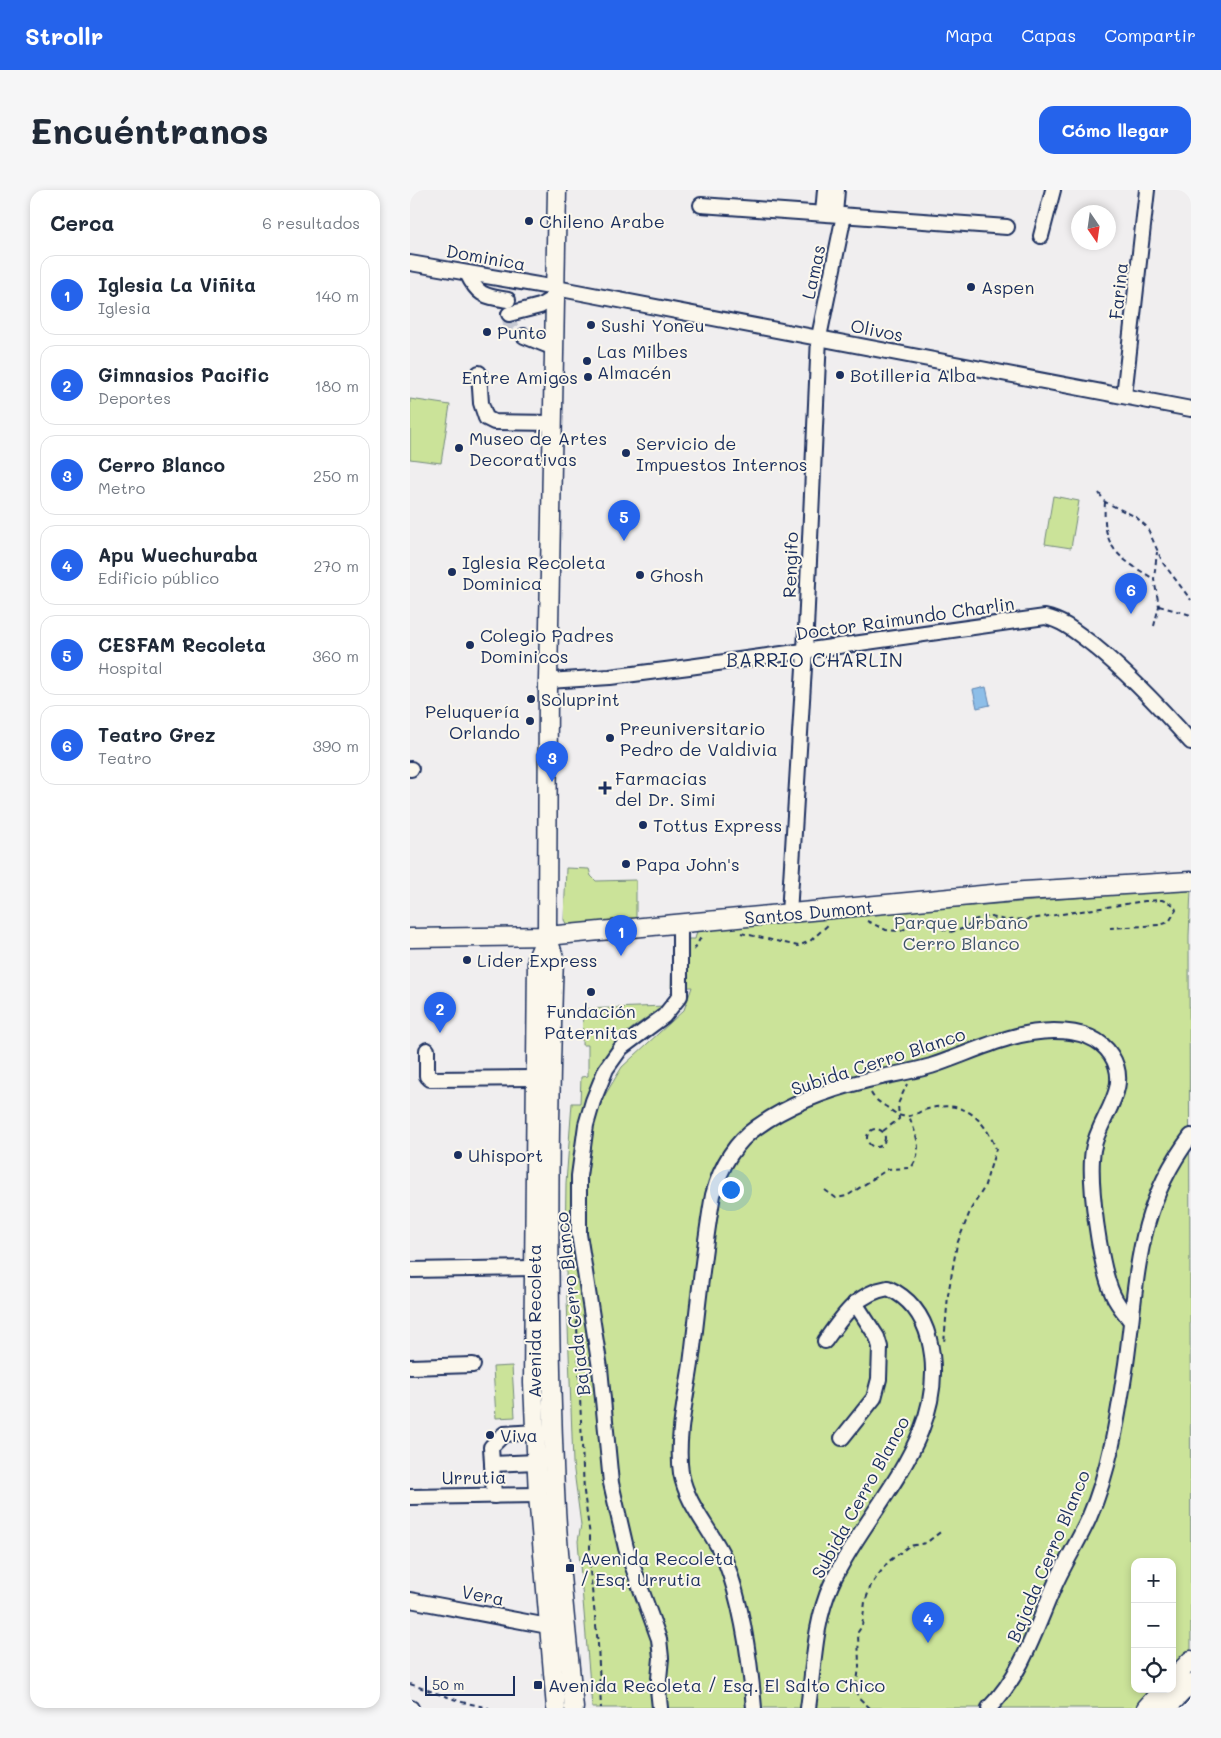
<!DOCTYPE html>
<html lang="es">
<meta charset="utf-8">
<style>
body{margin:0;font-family:Mali,sans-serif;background:#f6f6f7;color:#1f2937}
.controls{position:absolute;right:15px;bottom:15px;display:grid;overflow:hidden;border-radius:10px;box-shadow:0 2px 8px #0003}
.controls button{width:45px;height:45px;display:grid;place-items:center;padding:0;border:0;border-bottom:1px solid #e0e1e3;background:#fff;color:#1f2937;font:25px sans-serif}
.compass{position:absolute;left:661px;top:15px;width:45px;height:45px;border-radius:50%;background:#fff;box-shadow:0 2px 8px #0003;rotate:167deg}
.scale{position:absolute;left:15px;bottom:12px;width:90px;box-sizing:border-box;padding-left:5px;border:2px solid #1b2f5e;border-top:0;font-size:14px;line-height:18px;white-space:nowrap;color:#1b2f5e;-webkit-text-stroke:4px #fbf7ec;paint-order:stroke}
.you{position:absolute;left:320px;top:999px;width:18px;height:18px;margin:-12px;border:4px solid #fff;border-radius:50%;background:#1a73e8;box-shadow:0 0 0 8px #1a73e833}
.badge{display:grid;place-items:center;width:32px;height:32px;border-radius:50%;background:#2563eb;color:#fff;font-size:16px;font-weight:700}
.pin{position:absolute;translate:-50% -41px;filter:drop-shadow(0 1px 2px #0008)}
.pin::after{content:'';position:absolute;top:26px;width:18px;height:15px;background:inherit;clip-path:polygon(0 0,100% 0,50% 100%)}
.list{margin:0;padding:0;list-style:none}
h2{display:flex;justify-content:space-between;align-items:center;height:65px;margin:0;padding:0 20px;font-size:21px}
h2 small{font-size:16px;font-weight:400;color:#747a83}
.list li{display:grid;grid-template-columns:32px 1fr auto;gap:15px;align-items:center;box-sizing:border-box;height:80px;margin:0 10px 10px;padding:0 10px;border:1px solid #e0e1e3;border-radius:15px}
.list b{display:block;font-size:19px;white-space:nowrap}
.list p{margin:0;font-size:16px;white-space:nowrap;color:#747a83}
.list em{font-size:16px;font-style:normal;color:#747a83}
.icon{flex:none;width:28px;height:28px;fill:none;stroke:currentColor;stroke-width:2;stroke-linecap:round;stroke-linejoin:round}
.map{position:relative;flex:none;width:781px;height:1518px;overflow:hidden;border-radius:15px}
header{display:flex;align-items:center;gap:30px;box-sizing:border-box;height:70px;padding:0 25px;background:#2563eb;color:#fff}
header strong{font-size:24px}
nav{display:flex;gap:28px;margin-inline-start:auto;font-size:18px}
.intro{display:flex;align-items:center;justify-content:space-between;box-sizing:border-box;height:120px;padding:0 30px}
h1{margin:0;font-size:35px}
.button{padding:12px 22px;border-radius:15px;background:#2563eb;color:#fff;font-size:18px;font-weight:700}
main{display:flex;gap:30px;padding:0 30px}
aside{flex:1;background:#fff;border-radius:15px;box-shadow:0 2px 8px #0003}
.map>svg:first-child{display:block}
.green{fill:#cbe399;stroke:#73897c}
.water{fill:#8dbee8;stroke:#5f85b1}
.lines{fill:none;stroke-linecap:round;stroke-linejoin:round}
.minor-tunnel{stroke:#c5c8d2;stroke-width:14;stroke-dasharray:14 7;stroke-linecap:butt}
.minor-casing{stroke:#1b2f5e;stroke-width:18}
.major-casing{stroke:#1b2f5e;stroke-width:21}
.path{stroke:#1b2f5e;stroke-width:2;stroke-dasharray:5 4;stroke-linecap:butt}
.minor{stroke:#fbf7ec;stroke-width:14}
.major{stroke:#fbf7ec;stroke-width:18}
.poi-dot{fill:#1b2f5e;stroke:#fbf7ec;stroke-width:2}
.labels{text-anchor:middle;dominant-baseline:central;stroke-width:4;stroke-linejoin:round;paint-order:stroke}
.poi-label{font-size:18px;fill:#1b2f5e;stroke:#fbf7ec;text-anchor:start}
.street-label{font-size:18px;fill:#1b2f5e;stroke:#fbf7ec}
.park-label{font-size:18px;fill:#3e536a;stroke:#fbf7ec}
.neighbourhood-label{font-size:19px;letter-spacing:1px;fill:#1b2f5e;stroke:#fbf7ec}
</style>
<header>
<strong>Strollr</strong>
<nav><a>Mapa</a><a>Capas</a><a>Compartir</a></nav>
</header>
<div class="intro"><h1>Encuéntranos</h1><a class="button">Cómo llegar</a></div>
<main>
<aside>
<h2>Cerca<small>6 resultados</small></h2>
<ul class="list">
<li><span class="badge">1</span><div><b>Iglesia La Viñita</b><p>Iglesia</p></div><em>140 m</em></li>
<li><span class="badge">2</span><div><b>Gimnasios Pacific</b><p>Deportes</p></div><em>180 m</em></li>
<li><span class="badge">3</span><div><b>Cerro Blanco</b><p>Metro</p></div><em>250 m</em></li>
<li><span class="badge">4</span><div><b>Apu Wuechuraba</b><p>Edificio público</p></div><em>270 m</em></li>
<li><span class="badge">5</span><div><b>CESFAM Recoleta</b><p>Hospital</p></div><em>360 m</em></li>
<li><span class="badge">6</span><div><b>Teatro Grez</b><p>Teatro</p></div><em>390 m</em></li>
</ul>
</aside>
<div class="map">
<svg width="781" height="1518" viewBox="0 0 781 1518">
<rect width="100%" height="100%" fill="#f0eeef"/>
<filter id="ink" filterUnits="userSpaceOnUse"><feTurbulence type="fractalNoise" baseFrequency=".02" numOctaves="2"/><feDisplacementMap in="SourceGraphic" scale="10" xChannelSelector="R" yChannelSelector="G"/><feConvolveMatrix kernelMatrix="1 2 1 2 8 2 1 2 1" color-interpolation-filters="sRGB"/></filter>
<g filter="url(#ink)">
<g class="green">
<path d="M0 209 40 215 31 273 0 269Z"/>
<path d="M643 306 669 311 661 358 635 354Z"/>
<path d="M156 678 179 679 181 686 186 691 226 690V729L158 737 154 730Z"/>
<path d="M781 699 779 746 781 1460 762 1481V1372H725V1499H745L728 1518H182L168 1351 171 1335 163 1273 155 1054 156 993 162 913H170L171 887 178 886V855H172L173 819 255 816C229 832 189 858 185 891 184 898 187 908 189 915L212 877 274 820 282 797 261 798 262 759 266 749H285L288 737Z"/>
<path d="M102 1176 105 1227 86 1228 83 1177Z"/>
</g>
<path class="water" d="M576 497 580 515 567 518 563 500Z"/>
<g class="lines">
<path class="minor-tunnel" d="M99 126C99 137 103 142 114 146"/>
<g class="minor-casing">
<g id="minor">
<path d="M291 15 597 37"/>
<path d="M413 23 415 0"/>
<path d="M425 24 427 0"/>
<path d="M631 46 643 0"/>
<path d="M0 73 146 98 781 219"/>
<path d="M57 83C68 106 74 106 98 110"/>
<path d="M99 124 130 116 145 107"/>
<path d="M114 146 144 158"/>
<path d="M69 183 71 213 76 228 84 232 144 233"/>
<path d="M714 206 737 0"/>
<path d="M138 491 200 487 279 477 635 427C654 431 667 443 682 454 719 484 750 517 781 552"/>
<path d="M0 579H1"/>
<path d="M379 724 395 461 409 147 434 25"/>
<path d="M17 860V886L20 889 126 888"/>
<path d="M0 1080 123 1078"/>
<path d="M0 1177 63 1175"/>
<path d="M432 1248 464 1208 469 1189 470 1157 467 1147 445 1113"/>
<path d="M82 1274 126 1272"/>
<path d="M84 1306 81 1257 94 1244 125 1242"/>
<path d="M0 1307 128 1305"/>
<path d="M0 1410 138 1436"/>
<path d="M0 1518H1"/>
<path d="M250 1518 248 1499 251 1468 249 1449 216 1358 201 1293 190 1178 169 1044V986L176 935 183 911 196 879 211 858 254 826 270 806V734"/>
<path d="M344 1518C340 1469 333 1416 315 1370 302 1340 277 1316 271 1283 266 1248 276 1208 281 1174 288 1118 293 1061 303 1005 310 979 324 953 347 937 379 914 421 899 458 890 479 885 501 882 521 876 561 863 601 841 644 841 665 841 689 846 701 865 723 899 688 927 683 960 678 991 690 1077 703 1105 707 1114 714 1122 720 1130"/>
<path d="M398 1518C404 1477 404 1433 421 1395 457 1316 543 1244 519 1149 513 1126 500 1108 478 1098 447 1103 432 1127 415 1151"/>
<path d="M579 1518C612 1484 625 1441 643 1399 653 1375 668 1353 679 1328 700 1280 708 1226 716 1174 728 1088 725 1020 781 946"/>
</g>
</g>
<g class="major-casing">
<g id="major">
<path d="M147 0 138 491 137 746 144 767C138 945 137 1122 145 1300 148 1372 157 1445 164 1518"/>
<path d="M137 746 127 768 123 1193 128 1305 146 1518"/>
<path d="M0 748 137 746 614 701 781 691"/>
<path d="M762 1490 781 1470"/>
<path d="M736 1518 753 1499"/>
<path d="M757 1518 781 1493"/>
</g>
</g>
<g class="path">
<path d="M689 303 695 312 726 327 737 337 753 373 781 410"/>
<path d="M695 312C692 358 707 367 744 389"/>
<path d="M749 416 781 425"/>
<path d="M744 436 749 416 744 389 747 362"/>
<path d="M457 731 476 740 491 741 509 731 516 732 540 742 556 738 564 730 576 726 596 730 620 729 735 711 752 710 764 715 766 720 759 732 750 735 700 738"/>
<path d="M331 743 388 756 400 751 418 735"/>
<path d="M284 760 291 747"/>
<path d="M461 903C464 909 469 912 475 916 480 919 486 925 492 926 500 928 507 923 514 920 552 908 573 926 586 959L574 998 561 1019 547 1054 538 1105 534 1153"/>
<circle cx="466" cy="948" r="9"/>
<path d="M473 941 489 929 488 914 497 894"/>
<path d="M415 1000 426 1008 437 1006 478 979 501 978C514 960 506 945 499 926"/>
<path d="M166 1112 174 1302 180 1346V1381L188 1454 191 1518"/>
<path d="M0 1494 52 1512 79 1518"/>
<path d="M460 1518 448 1507 446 1500 449 1477 448 1442 452 1436 455 1412 461 1395 478 1372 499 1356 516 1353 533 1340"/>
</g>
<use href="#minor" class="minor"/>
<use href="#major" class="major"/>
</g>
</g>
<g class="poi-dot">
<circle cx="119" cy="31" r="5"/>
<circle cx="561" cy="97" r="5"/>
<circle cx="181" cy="135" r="5"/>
<circle cx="77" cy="142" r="5"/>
<circle cx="177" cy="171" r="5"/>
<circle cx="430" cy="185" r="5"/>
<circle cx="178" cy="187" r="5"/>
<circle cx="49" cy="258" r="5"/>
<circle cx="216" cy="263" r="5"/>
<circle cx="42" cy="382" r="5"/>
<circle cx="230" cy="385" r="5"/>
<circle cx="60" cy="455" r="5"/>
<circle cx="121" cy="509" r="5"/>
<circle cx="120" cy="531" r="5"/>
<circle cx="200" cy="548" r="5"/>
<path d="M192.5 590.5h5v5h5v5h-5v5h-5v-5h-5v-5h5z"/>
<circle cx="233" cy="635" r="5"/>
<circle cx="216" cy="674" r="5"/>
<circle cx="57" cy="770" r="5"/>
<circle cx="181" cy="802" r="5"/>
<circle cx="48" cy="965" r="5"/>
<circle cx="80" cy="1245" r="5"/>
<rect x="155" y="1373" width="10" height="10" rx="2.5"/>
<rect x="123" y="1490" width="10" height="10" rx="2.5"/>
</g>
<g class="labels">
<g class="poi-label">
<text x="129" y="31">Chileno Arabe</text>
<text x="571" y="97">Aspen</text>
<text x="191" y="135">Sushi Yoneu</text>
<text x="87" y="142">Punto</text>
<text x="187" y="161">Las Milbes<tspan x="187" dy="21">Almacén</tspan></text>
<text x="440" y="185">Botilleria Alba</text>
<text x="168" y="187" text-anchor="end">Entre Amigos</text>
<text x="59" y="248">Museo de Artes<tspan x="59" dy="21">Decorativas</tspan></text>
<text x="226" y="253">Servicio de<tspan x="226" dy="21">Impuestos Internos</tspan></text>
<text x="52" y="372">Iglesia Recoleta<tspan x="52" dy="21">Dominica</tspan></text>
<text x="240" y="385">Ghosh</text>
<text x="70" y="445">Colegio Padres<tspan x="70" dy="21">Dominicos</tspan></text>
<text x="131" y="509">Soluprint</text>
<text x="110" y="521" text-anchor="end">Peluquería<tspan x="110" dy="21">Orlando</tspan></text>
<text x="210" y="538">Preuniversitario<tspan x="210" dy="21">Pedro de Valdivia</tspan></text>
<text x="205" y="588">Farmacias<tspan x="205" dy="21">del Dr. Simi</tspan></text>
<text x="243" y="635">Tottus Express</text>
<text x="226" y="674">Papa John's</text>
<text x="67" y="770">Lider Express</text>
<text x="181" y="821" text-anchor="middle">Fundación<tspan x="181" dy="21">Paternitas</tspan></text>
<text x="58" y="965">Uhisport</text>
<text x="90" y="1245">Viva</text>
<text x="170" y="1368">Avenida Recoleta<tspan x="170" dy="21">/ Esq. Urrutia</tspan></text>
<text x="138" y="1495">Avenida Recoleta / Esq. El Salto Chico</text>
</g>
<g class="street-label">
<text transform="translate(76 67) rotate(10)">Dominica</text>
<text transform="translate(403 82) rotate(-78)">Lamas</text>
<text transform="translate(708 101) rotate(-84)">Farina</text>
<text transform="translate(467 140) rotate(11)">Olivos</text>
<text transform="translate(380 375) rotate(-88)">Rengifo</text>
<text transform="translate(495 428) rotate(-8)">Doctor Raimundo Charlin</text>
<text transform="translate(399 722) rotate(-5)">Santos Dumont</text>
<text transform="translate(468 871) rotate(-18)">Subida Cerro Blanco</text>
<text transform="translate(162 1114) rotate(-97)">Bajada Cerro Blanco</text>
<text transform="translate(124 1131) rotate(-90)">Avenida Recoleta</text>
<text transform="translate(64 1287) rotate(-1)">Urrutia</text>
<text transform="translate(450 1307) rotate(-61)">Subida Cerro Blanco</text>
<text transform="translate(638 1366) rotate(-67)">Bajada Cerro Blanco</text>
<text transform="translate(73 1405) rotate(11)">Vera</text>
</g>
<g class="park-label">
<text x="551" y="732">Parque Urbano<tspan x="551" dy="21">Cerro Blanco</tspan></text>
</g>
<g class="neighbourhood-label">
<text x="405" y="469">BARRIO CHARLIN</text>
</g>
</g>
</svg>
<div class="controls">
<button>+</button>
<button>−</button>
<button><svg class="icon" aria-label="locate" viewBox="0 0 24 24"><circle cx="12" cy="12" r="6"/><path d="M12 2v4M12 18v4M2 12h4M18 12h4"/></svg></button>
</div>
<svg class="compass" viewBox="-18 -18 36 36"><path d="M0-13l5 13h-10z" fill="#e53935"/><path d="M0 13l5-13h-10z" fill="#747a83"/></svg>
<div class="scale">50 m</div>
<div class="you"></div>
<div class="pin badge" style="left:211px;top:766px">1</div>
<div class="pin badge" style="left:30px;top:843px">2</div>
<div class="pin badge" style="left:142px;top:592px">3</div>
<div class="pin badge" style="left:518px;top:1453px">4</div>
<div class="pin badge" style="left:214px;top:351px">5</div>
<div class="pin badge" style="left:721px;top:424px">6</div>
</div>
</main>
